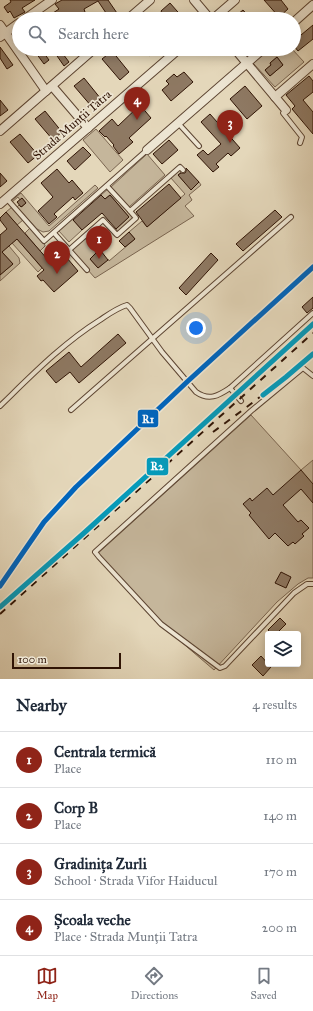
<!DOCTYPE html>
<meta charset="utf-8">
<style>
body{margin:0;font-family:"IM FELL Great Primer",serif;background:#f6f6f7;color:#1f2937}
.controls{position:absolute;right:12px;bottom:12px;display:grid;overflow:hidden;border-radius:4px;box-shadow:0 2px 10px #0003}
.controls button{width:36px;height:36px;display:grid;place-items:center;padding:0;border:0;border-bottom:1px solid #e0e1e3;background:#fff;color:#1f2937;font:20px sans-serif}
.scale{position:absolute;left:12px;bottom:10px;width:109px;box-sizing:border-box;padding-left:4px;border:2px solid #301405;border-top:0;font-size:11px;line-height:14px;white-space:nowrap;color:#301405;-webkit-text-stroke:3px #ede5d2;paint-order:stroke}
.you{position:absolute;left:196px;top:328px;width:14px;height:14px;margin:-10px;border:3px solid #fff;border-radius:50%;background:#1a73e8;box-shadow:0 0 0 6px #1a73e833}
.badge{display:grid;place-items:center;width:26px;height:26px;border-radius:50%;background:#8f2418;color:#fff;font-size:13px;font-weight:700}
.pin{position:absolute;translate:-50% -33px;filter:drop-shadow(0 1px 2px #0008)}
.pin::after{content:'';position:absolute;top:21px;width:14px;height:12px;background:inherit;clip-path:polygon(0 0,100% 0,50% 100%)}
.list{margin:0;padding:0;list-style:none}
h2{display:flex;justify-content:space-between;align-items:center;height:52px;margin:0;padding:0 16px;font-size:17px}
h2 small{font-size:13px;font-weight:400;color:#747a83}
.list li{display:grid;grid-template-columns:26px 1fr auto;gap:12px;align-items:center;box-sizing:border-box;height:56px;padding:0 16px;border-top:1px solid #e0e1e3}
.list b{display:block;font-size:15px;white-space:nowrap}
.list p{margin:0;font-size:13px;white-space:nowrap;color:#747a83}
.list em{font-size:13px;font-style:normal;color:#747a83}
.icon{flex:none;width:22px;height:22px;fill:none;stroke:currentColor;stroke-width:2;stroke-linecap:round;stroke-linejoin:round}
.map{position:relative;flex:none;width:313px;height:679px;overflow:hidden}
.search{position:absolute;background:#fff;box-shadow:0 2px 10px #0003;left:12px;right:12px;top:12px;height:44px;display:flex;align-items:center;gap:10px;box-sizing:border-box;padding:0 14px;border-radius:22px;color:#747a83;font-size:15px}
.sheet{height:276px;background:#fff}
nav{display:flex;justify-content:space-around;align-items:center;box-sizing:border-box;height:56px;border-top:1px solid #e0e1e3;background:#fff;font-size:11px;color:#747a83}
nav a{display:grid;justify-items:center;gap:2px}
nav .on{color:#8f2418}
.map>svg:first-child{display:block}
.green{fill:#c5b69b;stroke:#7a6550;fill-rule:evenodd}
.building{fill:#8e7963;stroke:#301405}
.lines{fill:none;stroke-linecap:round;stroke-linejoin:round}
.lane-casing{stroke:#5d4532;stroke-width:6}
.street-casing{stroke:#5d4532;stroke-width:10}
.lane{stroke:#ede5d2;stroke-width:4}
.street{stroke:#ede5d2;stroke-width:8}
.rail{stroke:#301405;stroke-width:2;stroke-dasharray:7 7;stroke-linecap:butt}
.rail-1-casing{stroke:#ede5d2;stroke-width:8}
.rail-2-casing{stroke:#ede5d2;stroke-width:8}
.rail-1{stroke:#0065bd;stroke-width:5}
.rail-2{stroke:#059aba;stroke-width:5}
.labels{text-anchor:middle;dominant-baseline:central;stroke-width:3.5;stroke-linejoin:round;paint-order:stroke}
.street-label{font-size:12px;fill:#301405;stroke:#ede5d2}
.line-badge{stroke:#ede5d2;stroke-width:1.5}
.badge-label{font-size:11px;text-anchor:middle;font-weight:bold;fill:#fff}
</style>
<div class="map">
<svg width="313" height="679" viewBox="0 0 313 679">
<rect width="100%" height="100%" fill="#e4d7ba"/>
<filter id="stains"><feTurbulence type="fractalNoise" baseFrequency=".005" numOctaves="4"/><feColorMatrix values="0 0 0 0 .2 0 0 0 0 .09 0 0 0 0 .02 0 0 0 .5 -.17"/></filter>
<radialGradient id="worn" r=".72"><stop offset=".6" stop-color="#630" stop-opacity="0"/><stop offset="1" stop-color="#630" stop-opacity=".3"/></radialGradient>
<g class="green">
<path d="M269 49H292L304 62 275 87 253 63ZM277 57 283 65 270 76 265 70 271 65 270 63Z"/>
<path d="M96 129 123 160 110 172 83 140Z"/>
<path d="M147 154 165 175 129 207 111 187Z"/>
<path d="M179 169 181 172 178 175 191 189 199 182 201 185 189 195 192 200 185 206 194 216 95 278 71 251C79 244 95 227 107 235 109 236 110 238 111 240L90 259 98 268 108 259 109 261 135 239 129 232 142 221 147 227 185 194 170 177Z"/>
<path d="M95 185 98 188 49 231 43 232 37 229 17 207 19 205 22 207 26 203 22 198 20 200 18 197 12 202 11 201 21 193 49 226Z"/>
<path d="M108 189 134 219 118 232 116 229 129 217 110 195 105 199 101 195Z"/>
<path d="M12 207 23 220 17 225 6 212Z"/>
<path d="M72 218 82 230 69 242 58 230Z"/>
<path d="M30 228 45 245V246L40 251 25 233Z"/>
<path d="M17 239 42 268 38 272 12 243Z"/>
<path d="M9 246 19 258 20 263 0 281V275L13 264 2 252Z"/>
<path d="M251 415 301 470 313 460V578H308L298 584 277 602 214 670 158 622 95 556Z"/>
</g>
<g class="building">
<path d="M10 0H35L22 8 25 12 14 18 10 11 8 13 4 7 11 2Z"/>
<path d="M62 0H108L119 16 114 19H98L106 13 98 1 84 9 85 12 81 15 84 19H44L59 9 55 4Z"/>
<path d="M264 0H281L288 9 279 17Z"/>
<path d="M170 3 184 19H156L162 13 161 11Z"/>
<path d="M243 10 251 19H232Z"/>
<path d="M313 25V39L298 51 294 46V41L297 39 294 35V27H295L301 35Z"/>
<path d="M0 47 13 65 7 69 0 58Z"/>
<path d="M33 49H41L49 60 44 64Z"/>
<path d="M60 49H70L63 54 69 62 64 66 55 53Z"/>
<path d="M144 49H157L149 56Z"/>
<path d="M112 51 129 72 120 80 102 59Z"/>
<path d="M277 57 283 65 270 76 265 70 271 65 270 63Z"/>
<path d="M184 72 193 82 171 101 162 90 169 84 166 81 174 74 177 77Z"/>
<path d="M309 76 313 81V92L303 100 313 112V134L292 109 295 106 286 95Z"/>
<path d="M84 78 101 99 92 107 74 86Z"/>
<path d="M245 86 262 106 247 119 230 99Z"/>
<path d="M0 100 8 110 0 116Z"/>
<path d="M140 105 151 118 129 138 133 142 119 154 113 146 114 145 106 136 105 137 99 131 112 119 118 126Z"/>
<path d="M45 111 62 132 53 140 35 119Z"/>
<path d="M210 114 240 148 231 156 228 153 216 164 219 167 213 172 197 155 203 150 208 155 221 144 201 122Z"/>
<path d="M20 134 38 155 28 163 10 142Z"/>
<path d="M169 140 178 150 162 164 153 154Z"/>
<path d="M83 147 91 155 75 170 67 161Z"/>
<path d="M186 168 199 182 191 190 178 175 181 173H185L186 171Z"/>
<path d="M57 169 69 183 72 180 83 193 75 200 73 197 54 214 57 217 49 224 38 211 53 197 41 183Z"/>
<path d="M0 173 7 181 0 187Z"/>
<path d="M169 184 181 198 147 227 136 212Z"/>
<path d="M101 195 105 199 110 195 129 217 116 229 102 213 82 230 73 220Z"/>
<path d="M22 198 26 203 21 207 17 202Z"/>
<path d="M275 210 282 217 243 251 236 244Z"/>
<path d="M6 212 49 261 51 260 53 262 65 252 69 256 67 258 78 271 54 292 43 280 41 281 37 276 44 270 17 239 2 252 13 264 0 275V235L7 229 0 220V218Z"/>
<path d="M129 232 135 239 125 247 119 241Z"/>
<path d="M98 251H101L108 260 98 268 90 259Z"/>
<path d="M211 253 218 260 186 295 179 288Z"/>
<path d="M313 297V308L307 313 302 307Z"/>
<path d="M118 334 126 343 79 383 70 372 56 383 46 371 69 352 81 367Z"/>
<path d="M301 470 313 484V503L301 489 283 505 298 522 301 520 309 528 302 534 304 536 295 544 293 542 288 546 275 533 269 539 249 515 251 513 243 504 250 498 252 501 267 488 273 495Z"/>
<path d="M281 572 291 577 286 588 275 583Z"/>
<path d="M280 618 286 624 276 634H272L268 630Z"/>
<path d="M261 656 271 667 263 676 252 665Z"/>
</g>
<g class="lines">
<g class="lane-casing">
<g id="lane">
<path d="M286 110 283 113 302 137 300 143"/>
<path d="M178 123 199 146"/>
<path d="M107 186 130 211 180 167 183 170"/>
<path d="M7 199 44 241 147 150"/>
<path d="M54 233 87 270"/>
<path d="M69 250 103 220 117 235 136 218 130 211"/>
<path d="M313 376 303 368 251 411 95 552 99 557 161 624 220 668 225 666 294 593 307 584H313"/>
<path d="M230 388 241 401"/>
<path d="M0 406C32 375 63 343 100 320 109 314 117 308 127 305L130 308 162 352 196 392C209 401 218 396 230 388L313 313"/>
<path d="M71 410 291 217"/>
</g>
</g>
<g class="street-casing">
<g id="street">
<path d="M194 0 210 19"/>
<path d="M25 19 52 0"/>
<path d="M128 19 150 0"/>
<path d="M213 19 235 0"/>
<path d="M294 22 313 5"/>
<path d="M0 25 46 91"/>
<path d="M0 37 19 23"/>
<path d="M235 49 286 110"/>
<path d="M52 86 88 128"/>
<path d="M275 97 313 64"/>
<path d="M0 131 94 49"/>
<path d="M147 150 263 49"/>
<path d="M0 204 179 49"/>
</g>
</g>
<use href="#lane" class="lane"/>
<use href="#street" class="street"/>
<g class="rail">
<path d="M213 432C247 407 281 382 313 354"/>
<path d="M0 586 44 522 76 487 188 381 313 267"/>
<path d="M0 614 313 333"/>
</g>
<g class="rail-1-casing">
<path id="rail-1" d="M0 586 44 522 76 487 188 381 313 267"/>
</g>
<g class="rail-2-casing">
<g id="rail-2">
<path d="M263 395 286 377 313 354"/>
<path d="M0 607 84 533 313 324"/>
</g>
</g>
<use href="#rail-1" class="rail-1"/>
<use href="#rail-2" class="rail-2"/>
</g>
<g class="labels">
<g class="street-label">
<text transform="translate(72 125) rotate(-41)">Strada Munții Tatra</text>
</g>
</g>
<g class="line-badge">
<rect x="137" y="409" width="22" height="19" rx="4" fill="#0065bd"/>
<rect x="146" y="457" width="23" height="19" rx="4" fill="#059aba"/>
</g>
<g class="badge-label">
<text x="148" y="423">R1</text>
<text x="157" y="470">R2</text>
</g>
<rect width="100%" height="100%" filter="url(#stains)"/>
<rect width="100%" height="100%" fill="url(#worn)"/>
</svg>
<div class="controls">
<button><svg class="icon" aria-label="layers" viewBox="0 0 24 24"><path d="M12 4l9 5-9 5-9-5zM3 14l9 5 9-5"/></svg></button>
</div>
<div class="scale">100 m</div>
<div class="you"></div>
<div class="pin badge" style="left:99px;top:259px">1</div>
<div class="pin badge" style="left:57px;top:274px">2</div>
<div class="pin badge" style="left:230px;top:143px">3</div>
<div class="pin badge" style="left:137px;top:120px">4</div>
<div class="search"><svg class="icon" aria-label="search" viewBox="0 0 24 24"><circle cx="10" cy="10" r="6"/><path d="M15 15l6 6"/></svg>Search here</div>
</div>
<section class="sheet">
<h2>Nearby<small>4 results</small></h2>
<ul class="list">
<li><span class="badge">1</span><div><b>Centrala termică</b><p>Place</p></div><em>110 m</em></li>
<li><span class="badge">2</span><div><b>Corp B</b><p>Place</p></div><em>140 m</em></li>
<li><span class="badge">3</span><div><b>Gradinița Zurli</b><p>School · Strada Vifor Haiducul</p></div><em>170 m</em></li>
<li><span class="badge">4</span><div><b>Școala veche</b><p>Place · Strada Munții Tatra</p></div><em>200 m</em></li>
</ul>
</section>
<nav>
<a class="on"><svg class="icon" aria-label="map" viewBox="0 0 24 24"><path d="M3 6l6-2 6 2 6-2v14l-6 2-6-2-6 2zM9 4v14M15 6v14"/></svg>Map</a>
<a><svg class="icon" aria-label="directions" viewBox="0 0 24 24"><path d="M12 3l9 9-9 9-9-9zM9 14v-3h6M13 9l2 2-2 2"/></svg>Directions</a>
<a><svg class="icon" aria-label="saved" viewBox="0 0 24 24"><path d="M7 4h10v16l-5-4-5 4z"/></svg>Saved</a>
</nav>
